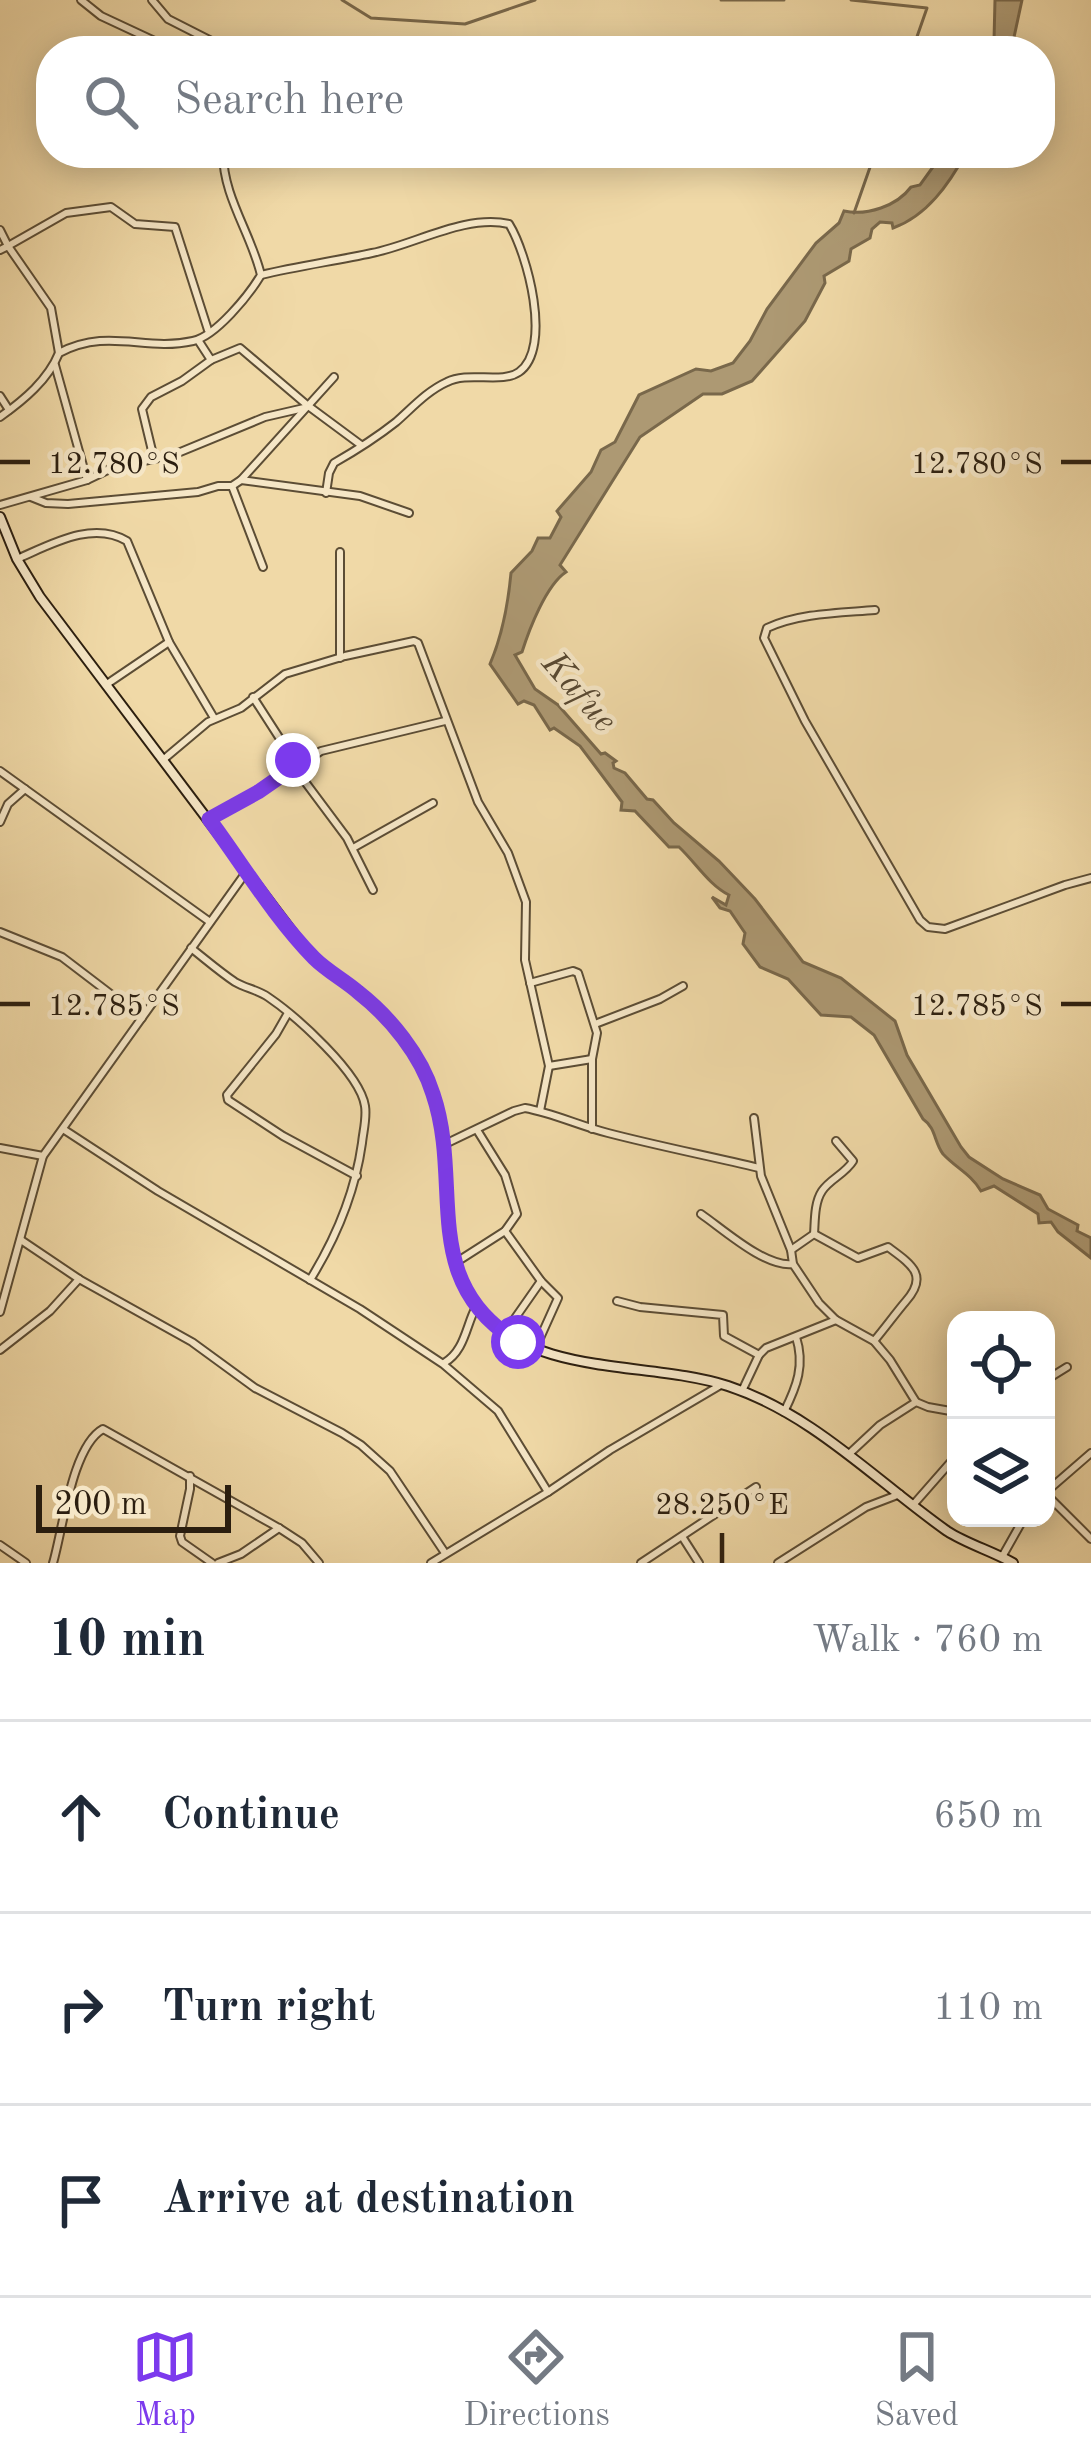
<!DOCTYPE html>
<meta charset="utf-8">
<style>
body{margin:0;font-family:"Old Standard TT",serif;background:#f2f2f3;color:#1f2937}
.controls{position:absolute;right:36px;bottom:36px;display:grid;overflow:hidden;border-radius:24px;box-shadow:0 6px 30px #0003}
.controls button{width:108px;height:108px;display:grid;place-items:center;padding:0;border:0;border-bottom:3px solid #e0e1e3;background:#fff;color:#1f2937;font:60px sans-serif}
.scale{position:absolute;left:36px;bottom:30px;width:195px;box-sizing:border-box;padding-left:12px;border:6px solid #2b1e0f;border-top:0;font-size:33px;line-height:42px;white-space:nowrap;color:#2b1e0f;-webkit-text-stroke:9px #f5e6c6;paint-order:stroke}
.stop{position:absolute;width:36px;height:36px;margin:-27px;border:9px solid #7c3aed;border-radius:50%;background:#fff}
.stop.end{background:#7c3aed;border-color:#fff;box-shadow:0 3px 12px #0008}
.list{margin:0;padding:0;list-style:none}
h2{display:flex;justify-content:space-between;align-items:center;height:156px;margin:0;padding:0 48px;font-size:51px}
h2 small{font-size:39px;font-weight:400;color:#747a83}
.list li{display:grid;grid-template-columns:78px 1fr auto;gap:36px;align-items:center;box-sizing:border-box;height:192px;padding:0 48px;border-top:3px solid #e0e1e3}
.list b{display:block;font-size:45px;white-space:nowrap}
.list em{font-size:39px;font-style:normal;color:#747a83}
.icon{flex:none;width:66px;height:66px;fill:none;stroke:currentColor;stroke-width:2;stroke-linecap:round;stroke-linejoin:round}
.map{position:relative;flex:none;width:1091px;height:1563px;overflow:hidden}
.search{position:absolute;background:#fff;box-shadow:0 6px 30px #0003;left:36px;right:36px;top:36px;height:132px;display:flex;align-items:center;gap:30px;box-sizing:border-box;padding:0 42px;border-radius:48px;color:#747a83;font-size:45px}
.sheet{height:732px;background:#fff}
nav{display:flex;justify-content:space-around;align-items:center;box-sizing:border-box;height:168px;border-top:3px solid #e0e1e3;background:#fff;font-size:33px;color:#747a83}
nav a{display:grid;justify-items:center;gap:6px}
nav .on{color:#7c3aed}
.map>svg:first-child{display:block}
.water{fill:#ad9973;stroke:#79684b;stroke-width:3}
.lines{fill:none;stroke-linecap:round;stroke-linejoin:round}
.stream{stroke:#79684b;stroke-width:3}
.street-casing{stroke:#5c4d35;stroke-width:10}
.secondary-casing{stroke:#2b1e0f;stroke-width:12}
.street{stroke:#f5e6c6;stroke-width:6}
.secondary{stroke:#f5e6c6;stroke-width:8}
.route{stroke:#7c3aed;stroke-width:15}
.ticks{fill:none;stroke:#2b1e0f;stroke-width:4.5}
.labels{text-anchor:middle;dominant-baseline:central;stroke-width:9;stroke-linejoin:round;paint-order:stroke}
.water-label{font-size:36px;font-style:italic;fill:#584932;stroke:#f5e6c6}
.ticks-label{font-size:30px;text-anchor:middle;fill:#2b1e0f;stroke:#f5e6c6;stroke-width:9;stroke-linejoin:round;paint-order:stroke}
</style>
<div class="map">
<svg width="1091" height="1563" viewBox="0 0 1091 1563">
<rect width="100%" height="100%" fill="#f0d9a7"/>
<filter id="stains"><feTurbulence type="fractalNoise" baseFrequency=".00167" numOctaves="4"/><feColorMatrix values="0 0 0 0 .2 0 0 0 0 .09 0 0 0 0 .02 0 0 0 .5 -.17"/></filter>
<radialGradient id="worn" r=".72"><stop offset=".6" stop-color="#630" stop-opacity="0"/><stop offset="1" stop-color="#630" stop-opacity=".3"/></radialGradient>
<g class="water">
<path d="M995 0H1022L1011 51H990L994 41Z"/>
<path d="M943 153H966C949 184 927 216 893 228L892 223 880 222 872 229 870 238 851 249 849 261 824 276 825 283 805 321 752 381 722 394H703L640 437 560 565 566 572C546 585 529 630 522 652L515 655 535 689 558 705 601 754 605 753 616 761 613 763 614 768 625 773 647 799 653 800 674 823 719 861 755 899 803 962 841 978 895 1021 907 1055 961 1147 969 1157 1003 1179 1040 1195 1048 1209 1078 1225 1077 1231 1091 1238V1258L1058 1232 1051 1222 1039 1223 1038 1214 994 1186 981 1191C971 1174 956 1168 943 1154 934 1142 936 1128 923 1119L874 1035 851 1017 821 1015 788 979 760 967 743 944 745 933 730 911 720 908 712 897 726 905 729 895C709 885 696 863 679 847H669L635 811 621 810 622 802 580 746 554 728 550 730 534 705 524 701 518 704 490 664C503 634 508 605 511 573L532 551 538 538H550L561 517 557 511 591 472 601 450 615 442 639 395 696 369 711 371 733 363 750 341 767 309 816 243 839 223 844 211C867 216 897 206 911 187L920 185Z"/>
</g>
<g class="lines">
<g class="stream">
<path d="M342 0 371 18 465 24 535 0"/>
<path d="M721 0H784"/>
<path d="M851 0 927 8 912 51"/>
<path d="M854 213 875 153"/>
</g>
<g class="street-casing">
<g id="street">
<path d="M81 0 101 16 176 51"/>
<path d="M152 0 168 19 231 51"/>
<path d="M0 230 8 246 66 213 111 207 135 224 175 227 208 330"/>
<path d="M0 250 8 246 51 308 59 353"/>
<path d="M261 275C298 266 335 261 372 253 414 245 465 214 509 224 527 253 553 348 519 372 502 384 468 371 447 382 427 391 412 408 396 422 377 437 355 451 334 463L329 473 326 493"/>
<path d="M198 340 211 360"/>
<path d="M55 365 87 480"/>
<path d="M0 396 9 410"/>
<path d="M0 417C24 400 48 380 59 353 109 327 144 352 193 341 216 336 249 295 261 275 251 233 223 197 223 153"/>
<path d="M154 459 142 409 151 397 182 381 211 360 240 348 307 405 361 445"/>
<path d="M241 480 360 496 409 513"/>
<path d="M232 486 263 567"/>
<path d="M31 497 46 503 68 504 198 492 218 486H232L241 480 334 377"/>
<path d="M0 505 87 480 114 467 173 455 265 417 304 408"/>
<path d="M17 559C50 545 92 520 127 541L169 642 214 718"/>
<path d="M875 610C839 613 800 613 767 628L764 638 805 721 920 920 928 927 945 929 1065 885 1091 878"/>
<path d="M340 658V552"/>
<path d="M107 684 169 642"/>
<path d="M253 697 291 756 294 767 347 838 373 890"/>
<path d="M164 759 208 722 241 708 285 674 345 656 414 641 418 643 478 802 508 853 526 902 525 960 549 1066 540 1111"/>
<path d="M0 771 210 922"/>
<path d="M209 819 258 792 321 751 445 721"/>
<path d="M0 822 8 804 25 789"/>
<path d="M353 848 433 803"/>
<path d="M0 932 62 957 142 1018"/>
<path d="M191 948C205 959 220 972 235 982 245 988 258 990 268 997 296 1016 360 1073 365 1106 367 1118 363 1132 362 1143 355 1193 336 1238 310 1280"/>
<path d="M530 983 573 971 578 973 597 1033 592 1059V1129"/>
<path d="M288 1013 276 1034 227 1095 228 1100 283 1136 357 1176"/>
<path d="M595 1024 660 999 683 986"/>
<path d="M549 1066 592 1059"/>
<path d="M63 1129 158 1191 360 1309 443 1364 498 1411 548 1492"/>
<path d="M443 1145 514 1111 525 1108C553 1113 580 1126 608 1133 658 1146 709 1156 759 1168"/>
<path d="M0 1148 43 1156"/>
<path d="M701 1214C724 1230 766 1268 793 1264"/>
<path d="M505 1231 541 1281 558 1298 536 1347"/>
<path d="M814 1234C815 1222 814 1203 822 1191 830 1179 845 1174 853 1161L836 1141"/>
<path d="M21 1240 79 1279 192 1342 255 1388 342 1433 361 1445 390 1471 445 1553"/>
<path d="M791 1250 814 1234 858 1258 888 1247C911 1264 929 1275 906 1301 895 1314 885 1328 874 1341"/>
<path d="M455 1263 505 1231 517 1214 505 1175 477 1130"/>
<path d="M617 1301 640 1307 723 1315 724 1336 759 1355"/>
<path d="M0 1312 43 1156 247 871"/>
<path d="M836 1320 874 1341 890 1360 916 1402"/>
<path d="M504 1334 541 1281"/>
<path d="M0 1350 50 1311 79 1279"/>
<path d="M444 1363C465 1351 466 1325 476 1307"/>
<path d="M1046 1380 1067 1367"/>
<path d="M742 1391 759 1355 766 1348 836 1320 819 1303 793 1264 791 1250 761 1176 754 1118"/>
<path d="M784 1412C797 1386 805 1365 796 1337"/>
<path d="M849 1454 880 1425 916 1402 928 1407 956 1412"/>
<path d="M190 1476V1489L180 1536 182 1542 212 1563"/>
<path d="M1046 1492 1091 1453"/>
<path d="M1046 1494 1091 1539"/>
<path d="M913 1505 956 1456"/>
<path d="M683 1538 699 1563"/>
<path d="M0 1545 26 1563"/>
<path d="M1002 1557 1024 1518"/>
<path d="M53 1563C63 1529 72 1446 103 1429L279 1528 302 1543 319 1563"/>
<path d="M218 1563 241 1554 279 1528"/>
<path d="M431 1563 548 1492 610 1450 719 1386"/>
<path d="M641 1563 756 1487"/>
<path d="M778 1563 866 1507 900 1494"/>
</g>
</g>
<g class="secondary-casing">
<path id="secondary" d="M0 517 17 559 40 597 275 909C288 926 300 944 315 959 328 972 344 980 358 992 388 1016 415 1049 430 1085 461 1156 426 1249 481 1312 537 1377 651 1361 728 1386 813 1414 876 1481 947 1531 967 1544 992 1551 1013 1563"/>
</g>
<use href="#street" class="street"/>
<use href="#secondary" class="secondary"/>
</g>
<g class="lines">
<path class="route" d="M293 760 294 767 258 792 209 819C243 865 274 917 314 958 327 971 344 980 358 992 390 1017 421 1055 433 1094 464 1185 417 1281 518 1342"/>
</g>
<path class="ticks" d="M0 462H30M1061 462H1091M0 1004H30M1061 1004H1091M722 1533V1563"/>
<g class="labels">
<g class="water-label">
<text transform="translate(578 693) rotate(49)">Kafue</text>
</g>
</g>
<g class="ticks-label">
<text x="114" y="473">12.780°S</text>
<text x="977" y="473">12.780°S</text>
<text x="114" y="1015">12.785°S</text>
<text x="977" y="1015">12.785°S</text>
<text x="722" y="1514">28.250°E</text>
</g>
<rect width="100%" height="100%" filter="url(#stains)"/>
<rect width="100%" height="100%" fill="url(#worn)"/>
</svg>
<div class="controls">
<button><svg class="icon" aria-label="locate" viewBox="0 0 24 24"><circle cx="12" cy="12" r="6"/><path d="M12 2v4M12 18v4M2 12h4M18 12h4"/></svg></button>
<button><svg class="icon" aria-label="layers" viewBox="0 0 24 24"><path d="M12 4l9 5-9 5-9-5zM3 14l9 5 9-5"/></svg></button>
</div>
<div class="scale">200 m</div>
<div class="stop" style="left:518px;top:1342px"></div>
<div class="stop end" style="left:293px;top:760px"></div>
<div class="search"><svg class="icon" aria-label="search" viewBox="0 0 24 24"><circle cx="10" cy="10" r="6"/><path d="M15 15l6 6"/></svg>Search here</div>
</div>
<section class="sheet">
<h2>10 min<small>Walk · 760 m</small></h2>
<ul class="list">
<li><svg class="icon" aria-label="ahead" viewBox="0 0 24 24"><path d="M12 20V5M6 11l6-6 6 6"/></svg><div><b>Continue</b></div><em>650 m</em></li>
<li><svg class="icon" aria-label="right" viewBox="0 0 24 24"><path d="M7 20v-9h11M14 6l5 5-5 5"/></svg><div><b>Turn right</b></div><em>110 m</em></li>
<li><svg class="icon" aria-label="arrive" viewBox="0 0 24 24"><path d="M6 21V4h12l-3 4 3 4H6"/></svg><div><b>Arrive at destination</b></div></li>
</ul>
</section>
<nav>
<a class="on"><svg class="icon" aria-label="map" viewBox="0 0 24 24"><path d="M3 6l6-2 6 2 6-2v14l-6 2-6-2-6 2zM9 4v14M15 6v14"/></svg>Map</a>
<a><svg class="icon" aria-label="directions" viewBox="0 0 24 24"><path d="M12 3l9 9-9 9-9-9zM9 14v-3h6M13 9l2 2-2 2"/></svg>Directions</a>
<a><svg class="icon" aria-label="saved" viewBox="0 0 24 24"><path d="M7 4h10v16l-5-4-5 4z"/></svg>Saved</a>
</nav>
